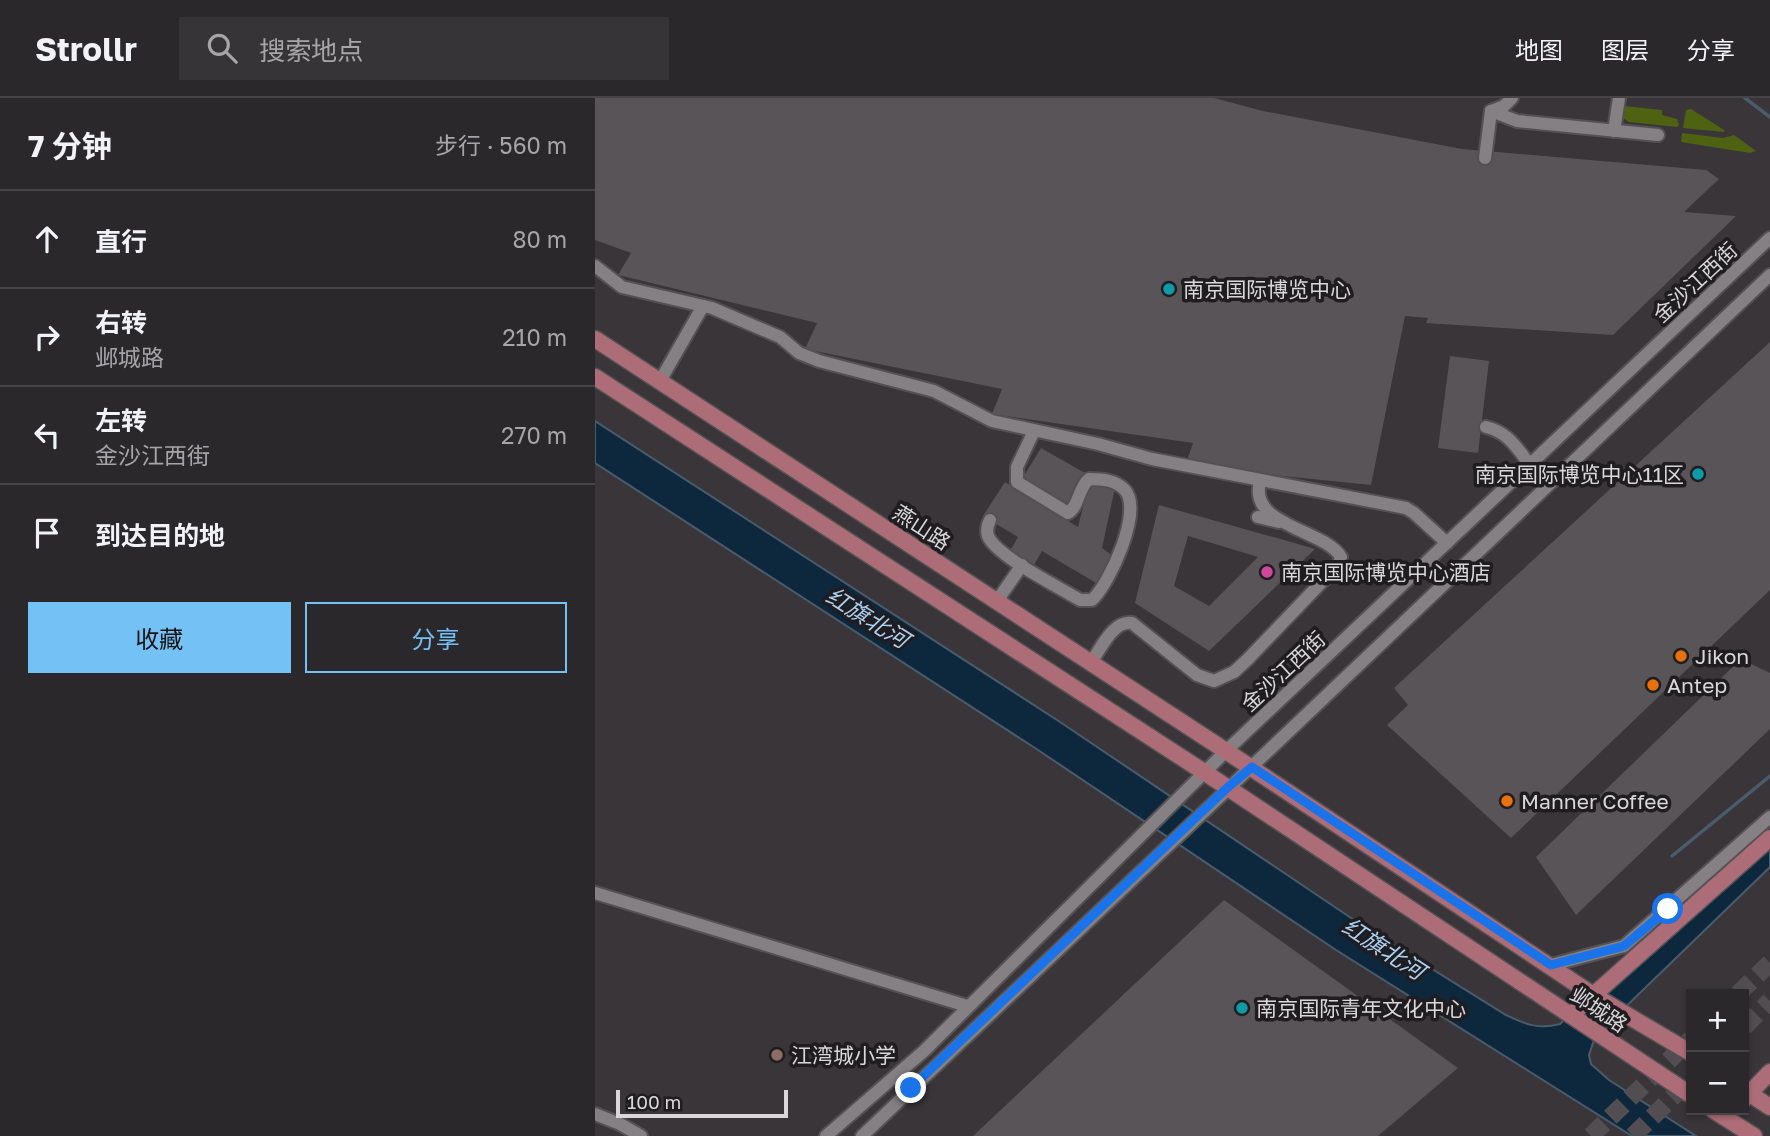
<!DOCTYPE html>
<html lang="zh">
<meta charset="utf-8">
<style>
body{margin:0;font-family:"Golos Text","Noto Sans SC",sans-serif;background:#373437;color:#f1f3f6}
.controls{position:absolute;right:21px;bottom:21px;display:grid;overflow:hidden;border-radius:0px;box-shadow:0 2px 5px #0004}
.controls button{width:63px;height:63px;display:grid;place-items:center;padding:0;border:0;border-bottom:2px solid #474447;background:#2b282b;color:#f1f3f6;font:35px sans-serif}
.scale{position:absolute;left:21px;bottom:18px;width:172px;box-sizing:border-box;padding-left:7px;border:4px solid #d9d7d9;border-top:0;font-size:19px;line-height:24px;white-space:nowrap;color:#d9d7d9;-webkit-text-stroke:5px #1f1d1f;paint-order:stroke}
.stop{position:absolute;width:21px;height:21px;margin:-16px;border:5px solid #1a73e8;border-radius:50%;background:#fff}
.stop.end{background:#1a73e8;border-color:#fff;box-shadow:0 2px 7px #0008}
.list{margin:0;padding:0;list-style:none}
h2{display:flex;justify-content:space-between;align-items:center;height:91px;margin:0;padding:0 28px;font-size:30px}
h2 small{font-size:23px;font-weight:400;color:#a6a6a9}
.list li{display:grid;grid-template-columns:46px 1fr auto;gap:21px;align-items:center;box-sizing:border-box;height:98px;padding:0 28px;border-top:2px solid #474447}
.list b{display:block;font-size:26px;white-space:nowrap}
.list p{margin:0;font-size:23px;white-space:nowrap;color:#a6a6a9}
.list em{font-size:23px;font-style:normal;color:#a6a6a9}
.actions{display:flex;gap:14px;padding:21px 28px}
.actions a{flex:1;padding:16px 0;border:2px solid #73c1f5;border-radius:0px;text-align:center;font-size:24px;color:#73c1f5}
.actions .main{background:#73c1f5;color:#111}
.icon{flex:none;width:38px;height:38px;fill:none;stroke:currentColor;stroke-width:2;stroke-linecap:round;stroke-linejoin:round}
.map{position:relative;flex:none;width:1175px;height:1038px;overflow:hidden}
header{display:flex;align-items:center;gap:42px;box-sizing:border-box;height:98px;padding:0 35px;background:#2b282b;border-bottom:2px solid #474447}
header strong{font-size:33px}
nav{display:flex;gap:38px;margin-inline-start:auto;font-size:24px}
.search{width:490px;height:63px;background:#373437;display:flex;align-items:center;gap:18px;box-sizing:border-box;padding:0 24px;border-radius:0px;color:#a6a6a9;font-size:26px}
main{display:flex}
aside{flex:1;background:#2b282b}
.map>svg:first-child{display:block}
.green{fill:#4e6212}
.water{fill:#0d283d;stroke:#4a5c6c;stroke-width:2}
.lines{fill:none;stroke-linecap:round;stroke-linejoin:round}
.stream{stroke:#4a5c6c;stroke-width:3.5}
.building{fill:#585457;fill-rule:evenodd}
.highway-tunnel{stroke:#514d51;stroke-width:18;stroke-dasharray:18 9;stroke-linecap:butt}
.minor-casing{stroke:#545154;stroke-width:16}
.major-casing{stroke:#545154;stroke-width:19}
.minor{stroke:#848084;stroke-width:12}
.major{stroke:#ad6d78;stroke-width:16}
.route{stroke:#1a73e8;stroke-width:9}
.culture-dot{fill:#0f9aa8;stroke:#1f1d1f;stroke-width:2.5}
.hotel-dot{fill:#d1479c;stroke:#1f1d1f;stroke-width:2.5}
.food-dot{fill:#e8710a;stroke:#1f1d1f;stroke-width:2.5}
.education-dot{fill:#8d6e63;stroke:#1f1d1f;stroke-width:2.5}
.labels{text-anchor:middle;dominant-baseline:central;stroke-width:7;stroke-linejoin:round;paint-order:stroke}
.street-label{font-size:21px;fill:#d9d7d9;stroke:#1f1d1f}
.poi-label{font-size:21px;fill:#d9d7d9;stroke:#1f1d1f;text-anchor:start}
.water-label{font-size:23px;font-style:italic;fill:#aad0f2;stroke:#1f1d1f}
</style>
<header>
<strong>Strollr</strong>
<div class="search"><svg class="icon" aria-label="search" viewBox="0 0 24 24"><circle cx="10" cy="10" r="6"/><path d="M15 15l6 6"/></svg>搜索地点</div>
<nav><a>地图</a><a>图层</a><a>分享</a></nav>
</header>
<main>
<aside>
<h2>7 分钟<small>步行 · 560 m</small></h2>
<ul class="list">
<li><svg class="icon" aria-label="ahead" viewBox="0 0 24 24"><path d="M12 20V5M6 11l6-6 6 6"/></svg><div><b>直行</b></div><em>80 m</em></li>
<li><svg class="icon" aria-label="right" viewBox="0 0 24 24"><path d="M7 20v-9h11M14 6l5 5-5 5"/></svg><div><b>右转</b><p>邺城路</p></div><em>210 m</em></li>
<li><svg class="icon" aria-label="left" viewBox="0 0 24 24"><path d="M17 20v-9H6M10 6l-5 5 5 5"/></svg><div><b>左转</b><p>金沙江西街</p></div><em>270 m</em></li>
<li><svg class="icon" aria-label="arrive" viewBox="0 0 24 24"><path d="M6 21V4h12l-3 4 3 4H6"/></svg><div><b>到达目的地</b></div></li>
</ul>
<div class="actions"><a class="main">收藏</a><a>分享</a></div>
</aside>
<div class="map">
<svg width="1175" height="1038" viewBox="0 0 1175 1038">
<rect width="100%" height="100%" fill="#393539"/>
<g class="green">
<path d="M1028 8 1067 12V17L1082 21 1084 27 1082 29 1034 24 1028 20Z"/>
<path d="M1096 11 1129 32V34L1088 30 1091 12Z"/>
<path d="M1087 35 1128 40 1139 37 1161 53 1155 55 1086 44Z"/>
</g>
<path class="water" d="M0 323 465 624 765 826 911 917C930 926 943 932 965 926L1175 721V769L1018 921 999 942 994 957 996 966 1014 982 1101 1038H1037L741 852 440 650 0 365Z"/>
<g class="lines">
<g class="stream">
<path d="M1150 0 1175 19"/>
<path d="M1077 758 1175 678"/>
</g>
</g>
<g class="building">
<path d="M0 0H619L668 13 867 51 1111 72 1124 81 1089 114 1141 118 1018 237 831 225 833 220 810 218 776 387 590 368 598 345 397 316 407 291 210 251 222 225 23 177 36 155 0 142Z"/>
<path d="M1175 244V492L916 740 792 627 813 607 799 590Z"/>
<path d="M855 258 894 263 883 355 843 350Z"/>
<path d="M446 350 490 375 471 409 427 381Z"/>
<path d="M410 384 483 429 494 385 520 390 507 450 519 459 501 485 447 453 439 467 415 453 423 439 388 418Z"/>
<path d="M564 407 696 444 720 451 614 553 540 505ZM593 438 620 446 663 459 614 508 579 488Z"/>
<path d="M1146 561 1175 575V631L981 817 941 759Z"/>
<path d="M629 802 863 970 783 1038H378Z"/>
</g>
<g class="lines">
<g class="highway-tunnel">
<path d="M1143 896 1175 865"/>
<path d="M1149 929 1175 903"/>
<path d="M996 1038 1096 941"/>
<path d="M1038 1038 1096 981"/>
</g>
<g class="minor-casing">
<g id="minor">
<path d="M896 13 922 23 1063 37"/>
<path d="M896 13 909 8 917 0"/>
<path d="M1019 33 1024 0"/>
<path d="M890 60 896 13"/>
<path d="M0 168 27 189 117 210 185 239 204 255 224 263 339 293 397 323 503 346 557 361 811 410 819 415 852 445"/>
<path d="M65 283 108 208"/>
<path d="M891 329C913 334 922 350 935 367"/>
<path d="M663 419 684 424"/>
<path d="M395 422C392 428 391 432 393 438 401 458 464 489 485 502H497C515 485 548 413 530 392 521 382 507 381 494 381 483 390 484 409 473 415L422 384V369L439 333"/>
<path d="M402 503 427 467"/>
<path d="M496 564C506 551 518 522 537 525L602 577 619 583 639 574 653 561 744 466 746 459C729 431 653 428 665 384"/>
<path d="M0 795 372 908"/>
<path d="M956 867 1029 848 1175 719"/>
<path d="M0 1016 25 1026 46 1038"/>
<path d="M231 1038 329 953 631 653 1175 140"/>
<path d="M267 1038 1175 177"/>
</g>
</g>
<g class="major-casing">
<g id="major">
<path d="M0 241 631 653 998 897 1096 955"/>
<path d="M0 279 609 674 1096 997"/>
<path d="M976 917 1175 740"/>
<path d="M1149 992 1175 1009"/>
<path d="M1149 1001 1175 974"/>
<path d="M1118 1012 1159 1038"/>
</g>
</g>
<use href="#minor" class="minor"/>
<use href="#major" class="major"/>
</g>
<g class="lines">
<path class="route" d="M316 990 632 690 657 669 956 867 1029 848 1073 811"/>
</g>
<g class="culture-dot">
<circle cx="574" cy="191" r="7"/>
<circle cx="1103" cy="376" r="7"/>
<circle cx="647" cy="910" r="7"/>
</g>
<circle class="hotel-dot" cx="672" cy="474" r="7"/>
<g class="food-dot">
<circle cx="1086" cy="558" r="7"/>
<circle cx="1058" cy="587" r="7"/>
<circle cx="912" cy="703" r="7"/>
</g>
<circle class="education-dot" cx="182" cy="957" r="7"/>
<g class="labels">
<g class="street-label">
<text transform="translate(1100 184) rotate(-43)">金沙江西街</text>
<text transform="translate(327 429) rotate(33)">燕山路</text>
<text transform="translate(688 573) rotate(-43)">金沙江西街</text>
<text transform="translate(1004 911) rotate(34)">邺城路</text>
</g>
<g class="poi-label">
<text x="588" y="191">南京国际博览中心</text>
<text x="1089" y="376" text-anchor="end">南京国际博览中心11区</text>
<text x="686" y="474">南京国际博览中心酒店</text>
<text x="1100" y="558">Jikon</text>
<text x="1072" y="587">Antep</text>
<text x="926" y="703">Manner Coffee</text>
<text x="661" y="910">南京国际青年文化中心</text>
<text x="196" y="957">江湾城小学</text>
</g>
<g class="water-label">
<text transform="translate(273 519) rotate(32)">红旗北河</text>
<text transform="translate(789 850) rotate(33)">红旗北河</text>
</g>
</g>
</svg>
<div class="controls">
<button>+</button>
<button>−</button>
</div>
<div class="scale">100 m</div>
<div class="stop" style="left:1073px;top:811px"></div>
<div class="stop end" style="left:316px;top:990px"></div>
</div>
</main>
